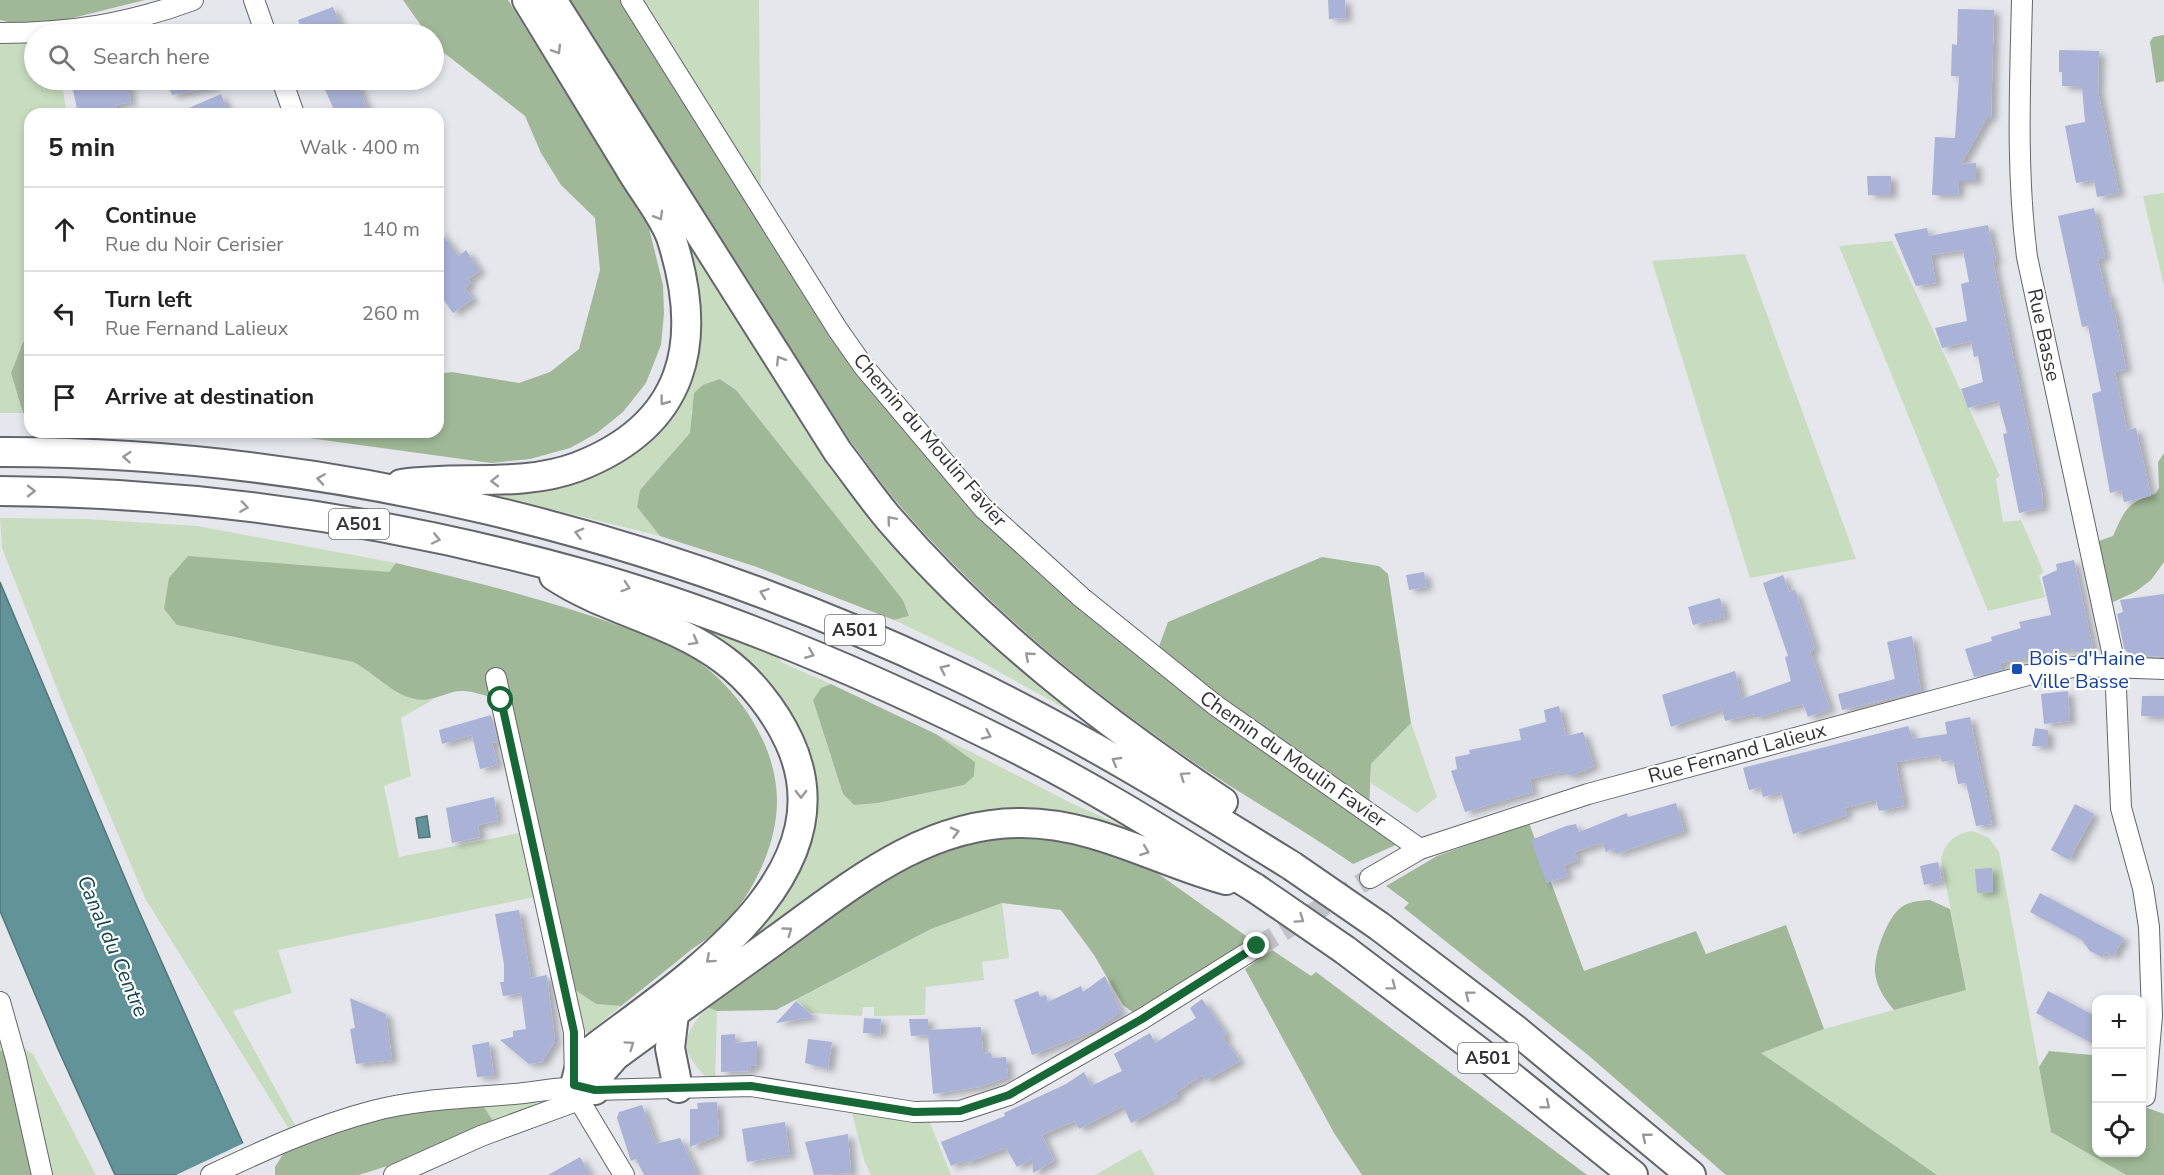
<!DOCTYPE html>
<meta charset="utf-8">
<style>
body{margin:0;font-family:"Nunito Sans",sans-serif;background:#f2f2f2;color:#222}
.controls{position:absolute;right:18px;bottom:18px;display:grid;overflow:hidden;border-radius:12px;box-shadow:0 3px 9px #0003}
.controls button{width:54px;height:54px;display:grid;place-items:center;padding:0;border:0;border-bottom:2px solid #e0e0e0;background:#fff;color:#222;font:30px sans-serif}
.stop{position:absolute;width:18px;height:18px;margin:-14px;border:4px solid #186737;border-radius:50%;background:#fff}
.stop.end{background:#186737;border-color:#fff;box-shadow:0 2px 6px #0008}
.list{margin:0;padding:0;list-style:none}
h2{display:flex;justify-content:space-between;align-items:center;height:78px;margin:0;padding:0 24px;font-size:26px}
h2 small{font-size:20px;font-weight:400;color:#767676}
.list li{display:grid;grid-template-columns:39px 1fr auto;gap:18px;align-items:center;box-sizing:border-box;height:84px;padding:0 24px;border-top:2px solid #e0e0e0}
.list b{display:block;font-size:22px;white-space:nowrap}
.list p{margin:0;font-size:20px;white-space:nowrap;color:#767676}
.list em{font-size:20px;font-style:normal;color:#767676}
.icon{flex:none;width:33px;height:33px;fill:none;stroke:currentColor;stroke-width:2;stroke-linecap:round;stroke-linejoin:round}
.map{position:relative;flex:none;width:2164px;height:1175px;overflow:hidden}
.search{position:absolute;background:#fff;box-shadow:0 3px 9px #0003;left:24px;top:24px;width:420px;height:66px;display:flex;align-items:center;gap:15px;box-sizing:border-box;padding:0 21px;border-radius:33px;color:#767676;font-size:22px}
.panel{position:absolute;background:#fff;box-shadow:0 3px 9px #0003;left:24px;top:108px;width:420px;height:330px;border-radius:18px}
.map>svg:first-child{display:block}
.green{fill:#c8ddbf}
.forest{fill:#a0b897}
.water{fill:#629398;stroke:#54767b;stroke-width:1.5}
.pier{fill:#e5e7ed}
.building{fill:#aab2d7;filter:url(#shadow)}
.lines{fill:none;stroke-linecap:round;stroke-linejoin:round}
.minor-tunnel{stroke:#c1c3c8;stroke-width:20;stroke-dasharray:20 10;stroke-linecap:butt}
.minor-casing{stroke:#65666c;stroke-width:22}
.highway-casing{stroke:#65666c;stroke-width:32}
.minor{stroke:#fff;stroke-width:20}
.highway{stroke:#fff;stroke-width:28}
.highway-bridge-casing{stroke:#65666c;stroke-width:32;stroke-linecap:butt}
.highway-bridge{stroke:#fff;stroke-width:28}
.oneway{stroke:#99999a}
.route{stroke:#186737;stroke-width:8}
.transit-dot{fill:#1a4fb4;stroke:#fff;stroke-width:2}
.labels{text-anchor:middle;dominant-baseline:central;stroke-width:4.5;stroke-linejoin:round;paint-order:stroke}
.shield{fill:#fff;stroke:#707072;stroke-width:1.5}
.shield-label{font-size:18px;font-weight:bold;fill:#333336}
.street-label{font-size:20px;fill:#333336;stroke:#fff}
.transit-label{font-size:20px;fill:#164399;stroke:#fff;text-anchor:start}
.water-label{font-size:21px;font-style:italic;fill:#18474b;stroke:#fff}
</style>
<div class="map">
<svg width="2164" height="1175" viewBox="0 0 2164 1175">
<defs>
<filter id="shadow"><feDropShadow dx="6" dy="3.5" stdDeviation="3" flood-color="#0004"/></filter>
</defs>
<rect width="100%" height="100%" fill="#e5e7ed"/>
<g class="green">
<path d="M631 0H759L761 206Z"/>
<path d="M0 33 34 34V80H61L67 114H30V340L23 342 11 373 23 413H0Z"/>
<path d="M654 184 831 455 1136 748 978 660 894 620 909 616 903 600 736 390 721 379 691 412 693 423 690 433 640 490 637 507 660 536 466 488 581 476 693 357Z"/>
<path d="M2164 193V286L2143 196Z"/>
<path d="M1892 241 2000 476 1996 479 2003 522 2021 520 2044 573 2039 575 2045 597 1988 611 1839 246Z"/>
<path d="M1745 254 1856 559 1750 578 1652 261Z"/>
<path d="M0 518 85 519 197 526 396 563 389 572 177 625 353 662C386 678 391 701 434 699L401 718 411 776 384 786 399 857 530 831 544 895 278 950 292 993 233 1011 300 1134 294 1137 146 900 67 714 2 548Z"/>
<path d="M670 613 771 651 783 663 831 684 821 688 813 700 843 794 854 805 878 803 964 785 975 762 936 734 1075 805 1161 842 715 970 755 921 812 775 807 754 791 719Z"/>
<path d="M1411 723 1437 797 1417 813 1371 783V764Z"/>
<path d="M1973 831 1989 838 1999 852 2051 1132 2126 1175H1937L1760 1053 1824 1029 1966 990 1941 859C1945 842 1955 833 1973 831Z"/>
<path d="M1002 903 1009 958 982 962 984 980 926 987 925 1015 874 1016V1007H863L862 1016 811 1013 796 1000 931 929Z"/>
<path d="M574 988 596 1004 621 1006 588 1033 581 1029 570 990Z"/>
<path d="M0 1002 11 1039 33 1054 96 1175H42L16 1059 0 1050Z"/>
<path d="M707 1007 717 1011 715 1086C684 1054 674 1045 707 1007Z"/>
<path d="M849 1101 926 1113 951 1175H871L864 1160Z"/>
<path d="M536 1102V1107L496 1125 481 1103Z"/>
<path d="M1141 1149 1155 1175H1095Z"/>
</g>
<g class="forest">
<path d="M0 0H145L32 28 0 20Z"/>
<path d="M403 0H508L649 228 663 285 664 313 661 345 646 383 623 412 597 433 570 448 530 459 491 463 265 432H438V374L452 372 519 383 550 372 579 349 600 270 595 218 561 185 541 153 525 116 434 45V34H427Z"/>
<path d="M568 0H631L761 206 925 441 1155 657 1168 622 1322 557 1379 566 1388 574 1411 723 1371 764 1369 813 1407 840 1353 864C1301 828 1245 797 1192 761 1086 689 985 604 901 507 882 485 866 461 848 438Z"/>
<path d="M2164 35V81L2156 83 2150 42 2153 37Z"/>
<path d="M30 340V413H23L11 373 23 342Z"/>
<path d="M720 379 736 390 903 600 909 616 894 620 754 566 660 536 637 507 640 490 690 433 694 393 703 385Z"/>
<path d="M2164 453V562L2151 580 2135 592 2113 602 2106 597 2093 543 2113 536C2125 510 2126 503 2155 494L2159 488 2158 462Z"/>
<path d="M188 556 389 572 396 563C472 581 549 600 623 627 639 633 658 638 674 646 729 675 777 738 777 801 777 846 752 896 721 927 713 936 702 942 692 949 669 968 645 987 621 1006L596 1004 574 989 501 700C489 697 472 690 460 691 445 692 432 703 415 699 389 693 377 674 353 662L177 625 164 609 169 578Z"/>
<path d="M831 684 936 734 975 762 974 776 964 785 878 803 854 805 843 794 813 700 821 688Z"/>
<path d="M1529 823 1584 971 1696 931 1706 954 1786 925 1824 1029 1761 1053 1937 1175H1726L1588 1055 1404 908 1409 903 1386 886 1437 856Z"/>
<path d="M985 836 1058 838 1143 863 1249 938 1142 1019 1123 1005 1094 955 1061 910 1002 903 931 929 776 1010 717 1011 707 1007 872 880 899 865Z"/>
<path d="M1930 900 1950 909 1966 990 1894 1010C1885 1000 1876 986 1875 972 1874 954 1886 922 1898 910 1907 901 1918 901 1930 900Z"/>
<path d="M1272 950 1311 976 1316 972 1587 1175H1362L1334 1133 1245 969Z"/>
<path d="M0 1050 16 1059 42 1175H0Z"/>
<path d="M2049 1051 2092 1055 2096 1060V1152H2142V1106L2164 1114V1175H2126L2051 1132 2039 1067Z"/>
<path d="M481 1103 496 1125 481 1136 359 1175H275V1167L294 1137 374 1110Z"/>
</g>
<g class="water">
<path d="M0 582 138 909 257 1175H115L58 1049 0 911Z"/>
<path d="M427 816 430 837 419 838 416 818Z"/>
</g>
<path class="pier" d="M246 1142 260 1175H176Z"/>
<g class="building">
<path d="M1328 0H1345L1346 18 1329 19Z"/>
<path d="M333 7 344 34H303L298 20Z"/>
<path d="M1958 9 1994 10 1991 118H1987L1961 164 1976 163V181H1959L1958 195H1932L1935 137 1955 138 1959 76H1951L1952 44 1957 45Z"/>
<path d="M2059 50 2099 51 2098 91 2119 193 2097 197 2094 180 2076 183 2065 126 2085 122 2082 87 2062 86V72H2059Z"/>
<path d="M71 80H127L131 102 116 105 118 114H78Z"/>
<path d="M166 80H213L214 87 172 95Z"/>
<path d="M337 80H356L369 114H336L323 85Z"/>
<path d="M221 94 229 114H175Z"/>
<path d="M1867 176H1891V195H1868Z"/>
<path d="M2094 208 2105 257 2098 259 2106 294H2109L2112 309H2114L2126 369 2115 372 2127 430 2136 428 2151 496 2124 502 2121 490 2110 493 2092 394 2101 391 2088 326 2082 327 2058 216Z"/>
<path d="M1988 225 1996 261 1993 262 2042 492 2043 508 2019 513 2003 434 2007 433 1998 400 1968 408 1961 389 1983 382 1978 356 1974 357 1971 341 1942 348 1935 328 1967 321 1961 284 1969 282 1963 250 1931 255 1936 283 1916 286 1894 234 1927 228 1929 236Z"/>
<path d="M438 229 459 256 466 250 480 271 468 279 471 283 465 288 473 299 453 313 438 292Z"/>
<path d="M2074 560 2093 648 2074 653 2073 649 2000 663 2002 670 1974 677 1965 649 1992 641 1991 637 2021 628 2019 622 2051 615 2042 577 2057 570 2056 564Z"/>
<path d="M1424 572 1427 587 1409 590 1406 575Z"/>
<path d="M1783 575 1789 592 1795 590 1815 649 1810 651 1830 709 1808 717 1803 704 1755 718 1754 714 1725 721 1722 709 1671 727 1662 695 1735 671 1742 699 1791 681 1785 657 1788 656 1763 583Z"/>
<path d="M2164 594V657L2129 654 2124 648 2117 614 2123 612 2120 600Z"/>
<path d="M1720 598 1725 617 1693 625 1688 607Z"/>
<path d="M1912 636 1921 691 1842 710 1838 694 1895 679 1887 642Z"/>
<path d="M2068 691 2070 721 2044 724 2041 694Z"/>
<path d="M2142 696H2164V717L2141 716Z"/>
<path d="M1559 706 1566 736 1583 732 1594 766 1572 776 1561 772 1530 779 1533 792 1465 812 1451 771 1457 769 1455 757 1470 754 1469 750 1521 740 1519 729 1546 722 1544 710Z"/>
<path d="M491 715 498 742 492 743 498 765 480 769 472 735 442 744 439 730Z"/>
<path d="M1970 717 1992 824 1976 826 1966 783 1958 784 1953 760 1942 762 1940 755 1896 762 1904 806 1879 811 1876 800 1845 808 1847 815 1793 834 1781 792 1763 797 1760 787 1749 790 1743 768 1746 767 1908 726 1913 739 1947 734 1945 722Z"/>
<path d="M2035 728 2048 730V747L2032 746Z"/>
<path d="M494 797 498 821 478 825 480 837 452 843 446 808Z"/>
<path d="M1676 803 1684 831 1616 854 1614 848 1606 852 1602 843 1575 852 1578 860 1564 866 1568 876 1546 883 1531 840 1566 826 1576 824 1579 832 1627 813 1628 817Z"/>
<path d="M2075 804 2094 814 2069 860 2051 850Z"/>
<path d="M1938 862 1942 881 1924 885 1920 866Z"/>
<path d="M1992 868 1993 892 1977 893 1975 869Z"/>
<path d="M2040 893 2124 938 2113 957 2105 952 2102 957 2090 951 2082 940 2030 912Z"/>
<path d="M519 910 531 978 547 975 555 1041 542 1062 529 1064 500 1040 513 1037V1031L526 1029 521 993 503 996 500 982H504V964L495 914Z"/>
<path d="M1105 976 1121 1012 1095 1030 1032 1055 1014 1000 1038 991 1040 997 1046 995 1048 1002 1081 986 1083 992Z"/>
<path d="M2048 991 2097 1017V1046L2036 1013Z"/>
<path d="M350 998 386 1014 392 1060 356 1064 350 1029 355 1028Z"/>
<path d="M1202 999 1227 1035 1223 1037 1240 1061 1205 1081 1202 1075 1176 1093 1178 1097 1131 1123 1123 1106 1079 1129 1075 1121 1042 1135 1054 1161 1033 1173 1032 1159 1017 1167 1006 1148 966 1163 965 1160 951 1166 941 1142 1005 1116 1004 1113 1066 1084 1084 1072 1091 1086 1122 1071 1114 1054 1150 1033 1155 1043 1181 1027 1196 1018 1190 1008Z"/>
<path d="M796 1001 814 1017 776 1023Z"/>
<path d="M864 1018 881 1019 880 1034 863 1033Z"/>
<path d="M909 1019H928V1030L981 1027 983 1054 991 1053 992 1058 1006 1057 1008 1077 979 1087 933 1094 928 1035 911 1036Z"/>
<path d="M735 1034V1043L757 1041V1065L751 1066 750 1071 721 1072V1035Z"/>
<path d="M808 1039 832 1042 828 1069 805 1063Z"/>
<path d="M489 1042 494 1076 477 1077 472 1045Z"/>
<path d="M717 1102 719 1135 690 1147V1109H698L697 1103Z"/>
<path d="M642 1105 656 1144 680 1138 698 1175H644L636 1159 631 1161 617 1118 619 1112Z"/>
<path d="M785 1122 790 1155 747 1162 742 1129Z"/>
<path d="M848 1134 851 1173 814 1175 805 1142Z"/>
<path d="M580 1157 590 1175H548Z"/>
</g>
<g class="lines">
<path class="minor-tunnel" d="M1257 947 1370 878"/>
<g class="minor-casing">
<g id="minor">
<path d="M254 0 266 34"/>
<path d="M631 0 838 330 864 367 983 508 1081 597 1215 705 1420 849"/>
<path d="M2022 0C2020 86 2016 171 2027 257L2115 665 2121 808 2143 888 2149 927 2152 1016 2145 1096"/>
<path d="M0 33C70 33 128 24 193 0"/>
<path d="M282 80 294 114"/>
<path d="M496 678 574 1032 575 1085 579 1100 624 1175"/>
<path d="M1370 878 1420 849 1588 794 2028 675 2080 666 2164 669"/>
<path d="M0 1002 16 1059 42 1175"/>
<path d="M211 1175C264 1150 316 1126 373 1111 418 1099 467 1098 514 1094 541 1092 567 1084 595 1090L751 1086 914 1112 960 1111 1009 1095 1142 1019 1257 947"/>
<path d="M394 1175 481 1136 579 1100"/>
</g>
</g>
<g class="highway-casing">
<g id="highway">
<path d="M552 0 838 452C856 475 872 499 891 521 986 631 1103 722 1223 802"/>
<path d="M0 452C326 451 655 533 949 672 1068 728 1181 797 1292 866"/>
<path d="M401 484C460 475 520 488 577 467 686 425 705 342 671 237 663 215 641 188 629 167 595 111 561 56 527 0"/>
<path d="M0 491C196 492 394 521 583 574 733 616 878 679 1017 749 1099 790 1177 840 1255 888"/>
<path d="M554 576C607 611 673 621 724 660 751 680 775 711 789 741 852 876 681 982 592 1050L580 1066 575 1085"/>
<path d="M1379 926 1516 1030 1691 1175"/>
<path d="M1345 950 1494 1063 1633 1175"/>
<path d="M674 1014 670 1048 678 1088"/>
<path d="M595 1090 602 1071 615 1056C668 1017 721 979 774 941 849 887 924 822 1022 823 1095 823 1159 862 1226 880"/>
</g>
</g>
<use href="#minor" class="minor"/>
<use href="#highway" class="highway"/>
<g class="highway-bridge-casing">
<g id="highway-bridge">
<path d="M1292 866 1379 926"/>
<path d="M1255 888 1345 950"/>
</g>
</g>
<use href="#highway-bridge" class="highway-bridge"/>
</g>
<defs><path id="oneway-chevron" d="M-2-3.5L2.5 0L-2 3.5" fill="none" stroke-width="1.6" stroke-linecap="round" stroke-linejoin="round" transform="scale(1.5)"/></defs>
<g class="oneway">
<use href="#oneway-chevron" transform="translate(557 50) rotate(59)"/>
<use href="#oneway-chevron" transform="translate(659 216) rotate(59)"/>
<use href="#oneway-chevron" transform="translate(780 360) rotate(-122)"/>
<use href="#oneway-chevron" transform="translate(664 401) rotate(127)"/>
<use href="#oneway-chevron" transform="translate(127 457) rotate(-176)"/>
<use href="#oneway-chevron" transform="translate(321 479) rotate(-171)"/>
<use href="#oneway-chevron" transform="translate(495 481) rotate(179)"/>
<use href="#oneway-chevron" transform="translate(31 491)"/>
<use href="#oneway-chevron" transform="translate(244 507) rotate(8)"/>
<use href="#oneway-chevron" transform="translate(891 520) rotate(-130)"/>
<use href="#oneway-chevron" transform="translate(579 533) rotate(-165)"/>
<use href="#oneway-chevron" transform="translate(436 539) rotate(12)"/>
<use href="#oneway-chevron" transform="translate(626 587) rotate(18)"/>
<use href="#oneway-chevron" transform="translate(764 593) rotate(-160)"/>
<use href="#oneway-chevron" transform="translate(694 641) rotate(29)"/>
<use href="#oneway-chevron" transform="translate(810 654) rotate(22)"/>
<use href="#oneway-chevron" transform="translate(1029 656) rotate(-139)"/>
<use href="#oneway-chevron" transform="translate(944 669) rotate(-155)"/>
<use href="#oneway-chevron" transform="translate(987 735) rotate(25)"/>
<use href="#oneway-chevron" transform="translate(1116 761) rotate(-150)"/>
<use href="#oneway-chevron" transform="translate(1184 776) rotate(-145)"/>
<use href="#oneway-chevron" transform="translate(801 794) rotate(90)"/>
<use href="#oneway-chevron" transform="translate(955 832) rotate(-15)"/>
<use href="#oneway-chevron" transform="translate(1145 851) rotate(21)"/>
<use href="#oneway-chevron" transform="translate(1300 919) rotate(35)"/>
<use href="#oneway-chevron" transform="translate(788 931) rotate(-36)"/>
<use href="#oneway-chevron" transform="translate(710 959) rotate(138)"/>
<use href="#oneway-chevron" transform="translate(1392 986) rotate(37)"/>
<use href="#oneway-chevron" transform="translate(1469 995) rotate(-143)"/>
<use href="#oneway-chevron" transform="translate(630 1045) rotate(-35)"/>
<use href="#oneway-chevron" transform="translate(1546 1105) rotate(39)"/>
<use href="#oneway-chevron" transform="translate(1646 1137) rotate(-141)"/>
</g>
<g class="lines">
<path class="route" d="M501 700 574 1032V1085L595 1090 751 1086 914 1112 960 1111 1009 1095 1142 1019 1257 946"/>
</g>
<rect class="transit-dot" x="2011" y="663" width="12" height="12" rx="3"/>
<g class="labels">
<g class="shield">
<rect x="329" y="509" width="60" height="30" rx="4.5"/>
<rect x="825" y="615" width="60" height="30" rx="4.5"/>
<rect x="1458" y="1043" width="60" height="30" rx="4.5"/>
</g>
<g class="shield-label">
<text x="359" y="524">A501</text>
<text x="855" y="630">A501</text>
<text x="1488" y="1058">A501</text>
</g>
<g class="street-label">
<text transform="translate(2044 335) rotate(78)">Rue Basse</text>
<text transform="translate(930 440) rotate(49)">Chemin du Moulin Favier</text>
<text transform="translate(1737 753) rotate(-15)">Rue Fernand Lalieux</text>
<text transform="translate(1293 759) rotate(35)">Chemin du Moulin Favier</text>
</g>
<g class="transit-label">
<text x="2029" y="658">Bois-d'Haine<tspan x="2029" dy="23">Ville Basse</tspan></text>
</g>
<g class="water-label">
<text transform="translate(113 946) rotate(67)">Canal du Centre</text>
</g>
</g>
</svg>
<div class="controls">
<button>+</button>
<button>−</button>
<button><svg class="icon" aria-label="locate" viewBox="0 0 24 24"><circle cx="12" cy="12" r="6"/><path d="M12 2v4M12 18v4M2 12h4M18 12h4"/></svg></button>
</div>
<div class="stop" style="left:501px;top:700px"></div>
<div class="stop end" style="left:1257px;top:946px"></div>
<div class="search"><svg class="icon" aria-label="search" viewBox="0 0 24 24"><circle cx="10" cy="10" r="6"/><path d="M15 15l6 6"/></svg>Search here</div>
<section class="panel">
<h2>5 min<small>Walk · 400 m</small></h2>
<ul class="list">
<li><svg class="icon" aria-label="ahead" viewBox="0 0 24 24"><path d="M12 20V5M6 11l6-6 6 6"/></svg><div><b>Continue</b><p>Rue du Noir Cerisier</p></div><em>140 m</em></li>
<li><svg class="icon" aria-label="left" viewBox="0 0 24 24"><path d="M17 20v-9H6M10 6l-5 5 5 5"/></svg><div><b>Turn left</b><p>Rue Fernand Lalieux</p></div><em>260 m</em></li>
<li><svg class="icon" aria-label="arrive" viewBox="0 0 24 24"><path d="M6 21V4h12l-3 4 3 4H6"/></svg><div><b>Arrive at destination</b></div></li>
</ul>
</section>
</div>
